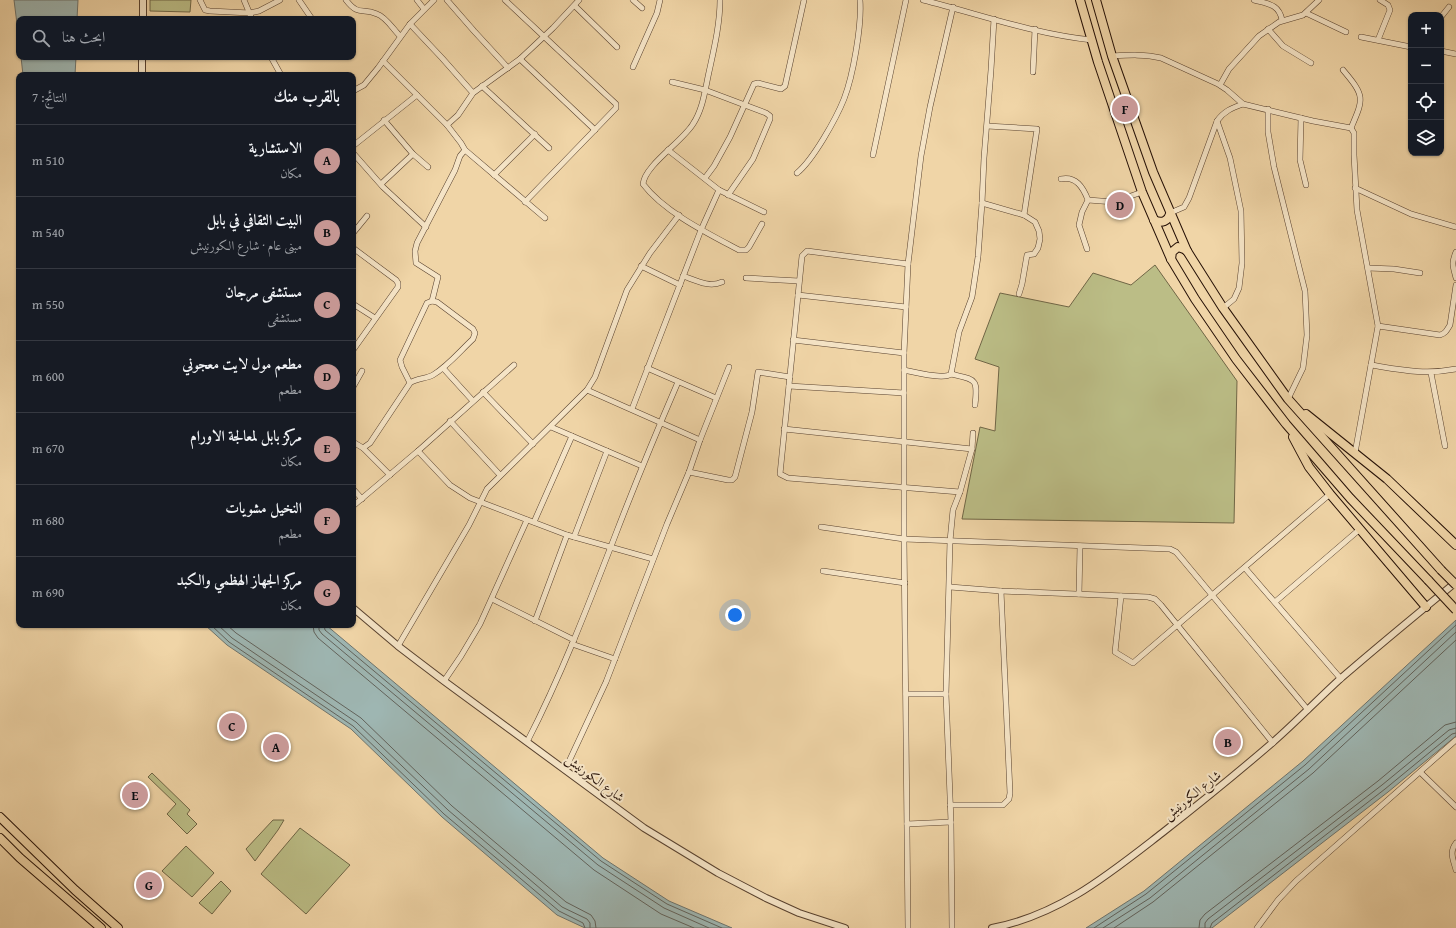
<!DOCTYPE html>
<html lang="ar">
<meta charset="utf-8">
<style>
body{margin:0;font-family:"Gentium Book Plus",Amiri,serif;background:#20242c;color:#f1f3f6;direction:rtl}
.controls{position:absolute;right:12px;top:12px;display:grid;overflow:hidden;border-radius:8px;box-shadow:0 1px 3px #0004}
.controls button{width:36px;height:36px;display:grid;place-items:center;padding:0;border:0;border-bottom:1px solid #363941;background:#171b24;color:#f1f3f6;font:20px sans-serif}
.you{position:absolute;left:735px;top:615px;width:14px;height:14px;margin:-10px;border:3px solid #fff;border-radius:50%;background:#1a73e8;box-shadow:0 0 0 6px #1a73e833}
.badge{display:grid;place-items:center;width:26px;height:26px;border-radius:50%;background:#c59692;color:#111;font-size:13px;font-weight:700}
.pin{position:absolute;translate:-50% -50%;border:2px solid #fff;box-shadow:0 1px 4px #0006}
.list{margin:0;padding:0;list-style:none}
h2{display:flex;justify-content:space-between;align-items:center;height:52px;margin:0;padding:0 16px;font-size:17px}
h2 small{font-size:13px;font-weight:400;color:#9ea1a6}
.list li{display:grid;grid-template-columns:26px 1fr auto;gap:12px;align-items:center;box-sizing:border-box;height:72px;padding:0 16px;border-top:1px solid #363941}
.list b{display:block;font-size:15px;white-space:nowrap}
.list p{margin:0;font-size:13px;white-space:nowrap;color:#9ea1a6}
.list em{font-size:13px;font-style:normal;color:#9ea1a6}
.icon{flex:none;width:22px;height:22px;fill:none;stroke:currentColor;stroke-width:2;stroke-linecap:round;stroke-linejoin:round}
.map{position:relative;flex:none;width:1456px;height:928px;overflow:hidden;direction:ltr}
.search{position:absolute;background:#171b24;box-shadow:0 1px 3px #0004;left:16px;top:16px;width:340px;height:44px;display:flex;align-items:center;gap:10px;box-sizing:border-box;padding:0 14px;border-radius:8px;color:#9ea1a6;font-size:15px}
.panel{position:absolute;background:#171b24;box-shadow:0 1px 3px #0004;left:16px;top:72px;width:340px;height:556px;border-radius:8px;direction:rtl}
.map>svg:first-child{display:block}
.green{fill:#bbbd86;stroke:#706646}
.water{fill:#9eb6b2;stroke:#6e746d}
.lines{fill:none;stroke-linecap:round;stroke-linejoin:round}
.shore{stroke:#62635c;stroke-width:1}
.minor-casing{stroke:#58412e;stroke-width:6}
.tertiary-casing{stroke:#58412e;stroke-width:8}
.primary-casing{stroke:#251006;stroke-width:10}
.trunk-casing{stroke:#251006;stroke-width:10}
.minor{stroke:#f5e4c6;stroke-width:5}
.tertiary{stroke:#f5e4c6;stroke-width:6}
.primary{stroke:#f0d5a7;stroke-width:8}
.trunk{stroke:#f0d5a7;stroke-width:8}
.trunk-bridge-casing{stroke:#251006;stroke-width:10;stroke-linecap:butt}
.trunk-bridge{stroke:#f0d5a7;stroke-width:8}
.labels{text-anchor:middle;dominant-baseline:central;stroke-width:4;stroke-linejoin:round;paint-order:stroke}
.street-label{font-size:13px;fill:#251006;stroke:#f5e4c6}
</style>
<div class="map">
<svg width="1456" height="928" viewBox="0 0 1456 928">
<rect width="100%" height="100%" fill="#f0d5a7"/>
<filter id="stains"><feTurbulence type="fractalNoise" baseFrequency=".005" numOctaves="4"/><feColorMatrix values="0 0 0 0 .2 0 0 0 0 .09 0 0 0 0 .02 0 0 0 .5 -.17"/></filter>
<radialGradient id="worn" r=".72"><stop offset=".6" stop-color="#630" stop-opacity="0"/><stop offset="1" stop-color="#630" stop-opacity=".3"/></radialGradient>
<g class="green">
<path d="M150 0H191L190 12 150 11Z"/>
<path d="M1155 265 1237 381 1234 523 962 519 980 427 995 431 999 367 975 359 1000 293 1069 307 1093 273 1131 285Z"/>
<path d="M152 773 190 810 187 814 197 824 187 834 167 814 176 804 148 777Z"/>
<path d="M273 820H284L278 830 255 861 246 849Z"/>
<path d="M300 828 350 865 306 914 261 874Z"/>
<path d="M186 846 214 873 192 897 162 871Z"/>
<path d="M221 881 231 891 212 914 199 903Z"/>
</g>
<g class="water">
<path d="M14 0H78L77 19H19V40Z"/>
<path d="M21 57H76L75 75H23Z"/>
<path d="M1456 620V736L1388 792 1212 928H1086L1144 891 1303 761Z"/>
<path d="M205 625H326L603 858 669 901 732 928H585L557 915 442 817 351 729 227 645Z"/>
</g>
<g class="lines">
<g class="shore">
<path d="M211 625 229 642 353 726 444 814 559 911 583 923 585 928"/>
<path d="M218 625 232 638 356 722 448 810 562 907 587 919 590 923V928"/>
<path d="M227 625 236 633 361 718 452 806 566 902 591 915 595 921 596 928"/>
<path d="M313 625 314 632 318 638 594 870 661 914 694 928"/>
<path d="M319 625V630L322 634 598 865 664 908 709 928"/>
<path d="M324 625 325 630 601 861 667 904 722 928"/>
<path d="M1094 928 1146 894 1305 765 1456 625"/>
<path d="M1103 928 1150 898 1309 769 1456 632"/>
<path d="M1114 928 1153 902 1313 773 1456 640"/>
<path d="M1199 928 1200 920 1205 914 1378 781 1445 725 1456 722"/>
<path d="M1205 928V923L1208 919 1382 785 1449 730 1456 728"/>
<path d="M1210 928 1212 923 1385 789 1452 734 1456 733"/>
</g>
<g class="minor-casing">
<g id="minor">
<path d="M200 0 205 10 210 11 250 13 259 11 280 0"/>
<path d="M244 0 252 19"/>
<path d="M299 0 312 19"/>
<path d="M346 0C359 17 362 7 377 14 386 17 393 29 400 36"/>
<path d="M417 0 424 9"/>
<path d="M447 0 474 31 508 68"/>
<path d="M505 0 616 104V108L525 202"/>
<path d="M633 0 642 8"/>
<path d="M720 0C720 24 714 49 709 72 705 90 703 109 693 124 682 142 645 165 643 184 664 212 709 234 739 250H746L749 247 762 224"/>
<path d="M923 0C979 14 1034 34 1092 40"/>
<path d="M1254 0C1268 4 1279 4 1282 20"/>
<path d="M575 6 617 47"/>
<path d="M1306 13 1346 32"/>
<path d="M1441 17 1449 7"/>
<path d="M410 24 442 58 473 93"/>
<path d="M1268 29 1283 46 1311 63"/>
<path d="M1361 37 1411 47"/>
<path d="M1378 40 1390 10 1388 5 1380 0"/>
<path d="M1441 51 1456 54"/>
<path d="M1112 56C1129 55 1145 54 1161 58L1218 84 1227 90 1243 104"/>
<path d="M271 57 281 75"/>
<path d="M520 59 595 130"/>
<path d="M383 61 447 125 461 143 465 150 460 156 455 170 417 243 415 251 416 263 438 277 432 301"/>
<path d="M633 67 657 13 660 0"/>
<path d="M1343 70C1365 96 1364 98 1351 128"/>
<path d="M1033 72 1035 29"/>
<path d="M672 82 705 90 766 113 770 116V119L753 159 728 195"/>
<path d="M1220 85 1229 69 1259 36 1279 22 1303 15 1319 0"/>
<path d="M482 86 549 148"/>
<path d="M353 91 364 85 378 68 410 24 434 0"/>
<path d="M1268 109V132L1274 167 1305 291 1307 335 1303 368 1288 399"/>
<path d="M1301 118 1300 160 1306 185"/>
<path d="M384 120 413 154 428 167"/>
<path d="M1217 121 1230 158 1241 211 1242 263 1239 288 1234 299 1223 308"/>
<path d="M447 125 458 115 473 93 520 59 553 28 579 0"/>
<path d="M987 126 1037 129 1024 215"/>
<path d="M353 146 417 95"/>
<path d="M465 150 545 218"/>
<path d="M668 150 719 190 764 212"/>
<path d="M353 153 383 187 426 227"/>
<path d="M873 155 906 0"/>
<path d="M797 173C813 160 836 119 844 99 853 76 862 25 860 0"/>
<path d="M494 175 535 134"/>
<path d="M705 178 714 166 730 137 754 84 758 83 781 89 785 86 804 0"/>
<path d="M1061 179C1076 176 1083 187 1088 200L1082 212 1079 225 1087 249"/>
<path d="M381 184 413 154"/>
<path d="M1355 188 1411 214 1456 227"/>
<path d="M1088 200 1114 202 1142 192"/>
<path d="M982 203 1024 215 1035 222 1039 231 1040 239 1038 248 1034 254 1027 255 1022 284 1019 294"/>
<path d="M1170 213 1184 207 1189 198 1217 121C1224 111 1232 108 1243 104L1313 121 1351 128 1354 133V155L1357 210 1378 326 1355 453"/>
<path d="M353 233 367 216"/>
<path d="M353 248 396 280 398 283V287L353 350"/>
<path d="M1456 252C1451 264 1453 266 1456 278"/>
<path d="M908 264 807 251 802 256 780 474 788 478 960 492"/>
<path d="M641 266 680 285"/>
<path d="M1368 268 1394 269 1420 273"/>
<path d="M683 276C695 280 709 288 722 282"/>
<path d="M746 278 799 281"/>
<path d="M798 295 906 307"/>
<path d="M353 304 375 318"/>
<path d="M1378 326 1440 335C1446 333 1447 330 1450 325L1456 285"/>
<path d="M793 340 904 353"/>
<path d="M1371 365C1402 370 1425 375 1456 369"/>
<path d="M443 368 473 401"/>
<path d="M647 368 716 398"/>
<path d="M904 370C914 372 944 380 951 374L959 332 972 297 978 257 982 203 984 158 991 70 994 19"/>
<path d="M1431 373 1445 446"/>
<path d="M951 374C976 380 978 378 975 405"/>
<path d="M789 386 904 393"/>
<path d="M353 387 362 371"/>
<path d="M587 390 700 440"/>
<path d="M483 392 533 444"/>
<path d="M632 409 701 230 719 190"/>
<path d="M450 421 500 475"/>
<path d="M551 427 642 466"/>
<path d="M784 429 972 449"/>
<path d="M353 442 363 448 370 443 410 383C417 378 426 379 433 375 448 366 460 351 473 339L475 333 473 329 437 302 432 301 427 303 400 360 402 367 410 383"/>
<path d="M363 448 390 475"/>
<path d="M418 451 450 485 470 498 567 535 653 559"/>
<path d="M689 472 728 480H732L735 477 752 412 758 372 790 377"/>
<path d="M353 489 362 499"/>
<path d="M353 506 418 451 514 365"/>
<path d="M534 522 572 436"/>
<path d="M821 527 904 539 1170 549 1176 552 1182 559 1308 710"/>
<path d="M574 537 607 451"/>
<path d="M1245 568 1341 679"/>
<path d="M823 571 905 583"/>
<path d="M950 587 1001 591 1148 597 1155 599 1161 605 1273 743"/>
<path d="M1079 594 1080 546"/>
<path d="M1121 596 1115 652 1133 663 1330 494"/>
<path d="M492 599 574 640"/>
<path d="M1275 602 1360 529"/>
<path d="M535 621 567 535"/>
<path d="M572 644 615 659"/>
<path d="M398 646 469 525 487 489 587 390 595 377 627 290 650 253 679 215"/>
<path d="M444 681 461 656 480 624 527 520"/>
<path d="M906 694H946"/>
<path d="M527 742C561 676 588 606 615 536 635 484 656 433 678 382"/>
<path d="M565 770 606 682 667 524 689 472 700 440 729 367"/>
<path d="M1420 772 1456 807"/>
<path d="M950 805H1003L1009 799 1010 793 1001 591"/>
<path d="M907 824 951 822"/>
<path d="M1456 843C1449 852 1453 859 1456 870"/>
<path d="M908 928 904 539V353L908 264 921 156 930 107 953 7"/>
<path d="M952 928 951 822 946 694 950 541 953 510 960 492 972 449 973 433"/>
<path d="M1257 928 1278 900 1296 881 1456 740"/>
</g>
</g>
<g class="tertiary-casing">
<g id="tertiary">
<path d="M143 19V0"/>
<path d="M142 75V57"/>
<path d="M353 608 398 646 444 681 644 828 718 873 766 898 799 913 845 928"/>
<path d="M992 928C1060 915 1109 874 1162 833 1199 804 1236 774 1272 743 1295 723 1317 700 1340 679 1378 646 1417 614 1456 582"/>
</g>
</g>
<g class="primary-casing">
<g id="primary">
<path d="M0 817 75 890 118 928"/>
<path d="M0 838 20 858 101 928"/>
</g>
</g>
<g class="trunk-casing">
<g id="trunk">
<path d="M1080 0 1098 62 1142 192 1171 259 1195 299 1236 359 1286 424 1350 498 1428 580"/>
<path d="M1096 0 1112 56 1153 172 1187 251 1223 308 1288 399 1441 570"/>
<path d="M1154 220C1162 224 1168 221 1170 214"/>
<path d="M1171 259 1172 252 1178 247 1184 249 1187 251"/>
<path d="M1306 414 1387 479 1456 545"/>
<path d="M1293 437 1309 467 1330 494 1426 607"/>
</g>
</g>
<use href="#minor" class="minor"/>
<use href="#tertiary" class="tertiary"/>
<use href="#primary" class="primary"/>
<use href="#trunk" class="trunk"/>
<g class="trunk-bridge-casing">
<g id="trunk-bridge">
<path d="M1441 570 1456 585"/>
<path d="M1428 580 1456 610"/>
</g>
</g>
<use href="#trunk-bridge" class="trunk-bridge"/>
</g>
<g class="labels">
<g class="street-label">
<text transform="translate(595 778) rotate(37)">شارع الكورنيش</text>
<text transform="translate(1192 795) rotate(-39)">شارع الكورنيش</text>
</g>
</g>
<rect width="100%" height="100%" filter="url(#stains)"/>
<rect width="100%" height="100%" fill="url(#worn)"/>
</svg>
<div class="controls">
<button>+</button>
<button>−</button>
<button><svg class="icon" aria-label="locate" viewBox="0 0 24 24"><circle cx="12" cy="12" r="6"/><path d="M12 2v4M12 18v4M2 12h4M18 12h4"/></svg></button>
<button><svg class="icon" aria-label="layers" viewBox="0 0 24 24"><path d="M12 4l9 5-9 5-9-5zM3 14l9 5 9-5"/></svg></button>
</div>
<div class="you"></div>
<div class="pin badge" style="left:276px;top:747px">A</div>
<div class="pin badge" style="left:1228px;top:742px">B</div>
<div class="pin badge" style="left:232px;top:726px">C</div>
<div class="pin badge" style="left:1120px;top:205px">D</div>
<div class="pin badge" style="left:135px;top:795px">E</div>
<div class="pin badge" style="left:1125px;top:109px">F</div>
<div class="pin badge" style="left:149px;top:885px">G</div>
<div class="search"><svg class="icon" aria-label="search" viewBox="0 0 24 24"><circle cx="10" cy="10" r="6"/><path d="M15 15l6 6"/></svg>ابحث هنا</div>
<section class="panel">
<h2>بالقرب منك<small>النتائج: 7</small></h2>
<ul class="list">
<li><span class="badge">A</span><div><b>الاستشارية</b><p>مكان</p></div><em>510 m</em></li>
<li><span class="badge">B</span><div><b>البيت الثقافي في بابل</b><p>مبنى عام · شارع الكورنيش</p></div><em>540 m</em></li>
<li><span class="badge">C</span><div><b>مستشفى مرجان</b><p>مستشفى</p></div><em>550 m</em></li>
<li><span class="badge">D</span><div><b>مطعم مول لايت معجوني</b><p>مطعم</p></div><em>600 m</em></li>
<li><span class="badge">E</span><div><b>مركز بابل لمعالجة الاورام</b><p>مكان</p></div><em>670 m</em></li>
<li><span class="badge">F</span><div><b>النخيل مشويات</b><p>مطعم</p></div><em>680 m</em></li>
<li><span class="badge">G</span><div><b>مركز الجهاز الهظمي والكبد</b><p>مكان</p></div><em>690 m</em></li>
</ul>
</section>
</div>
